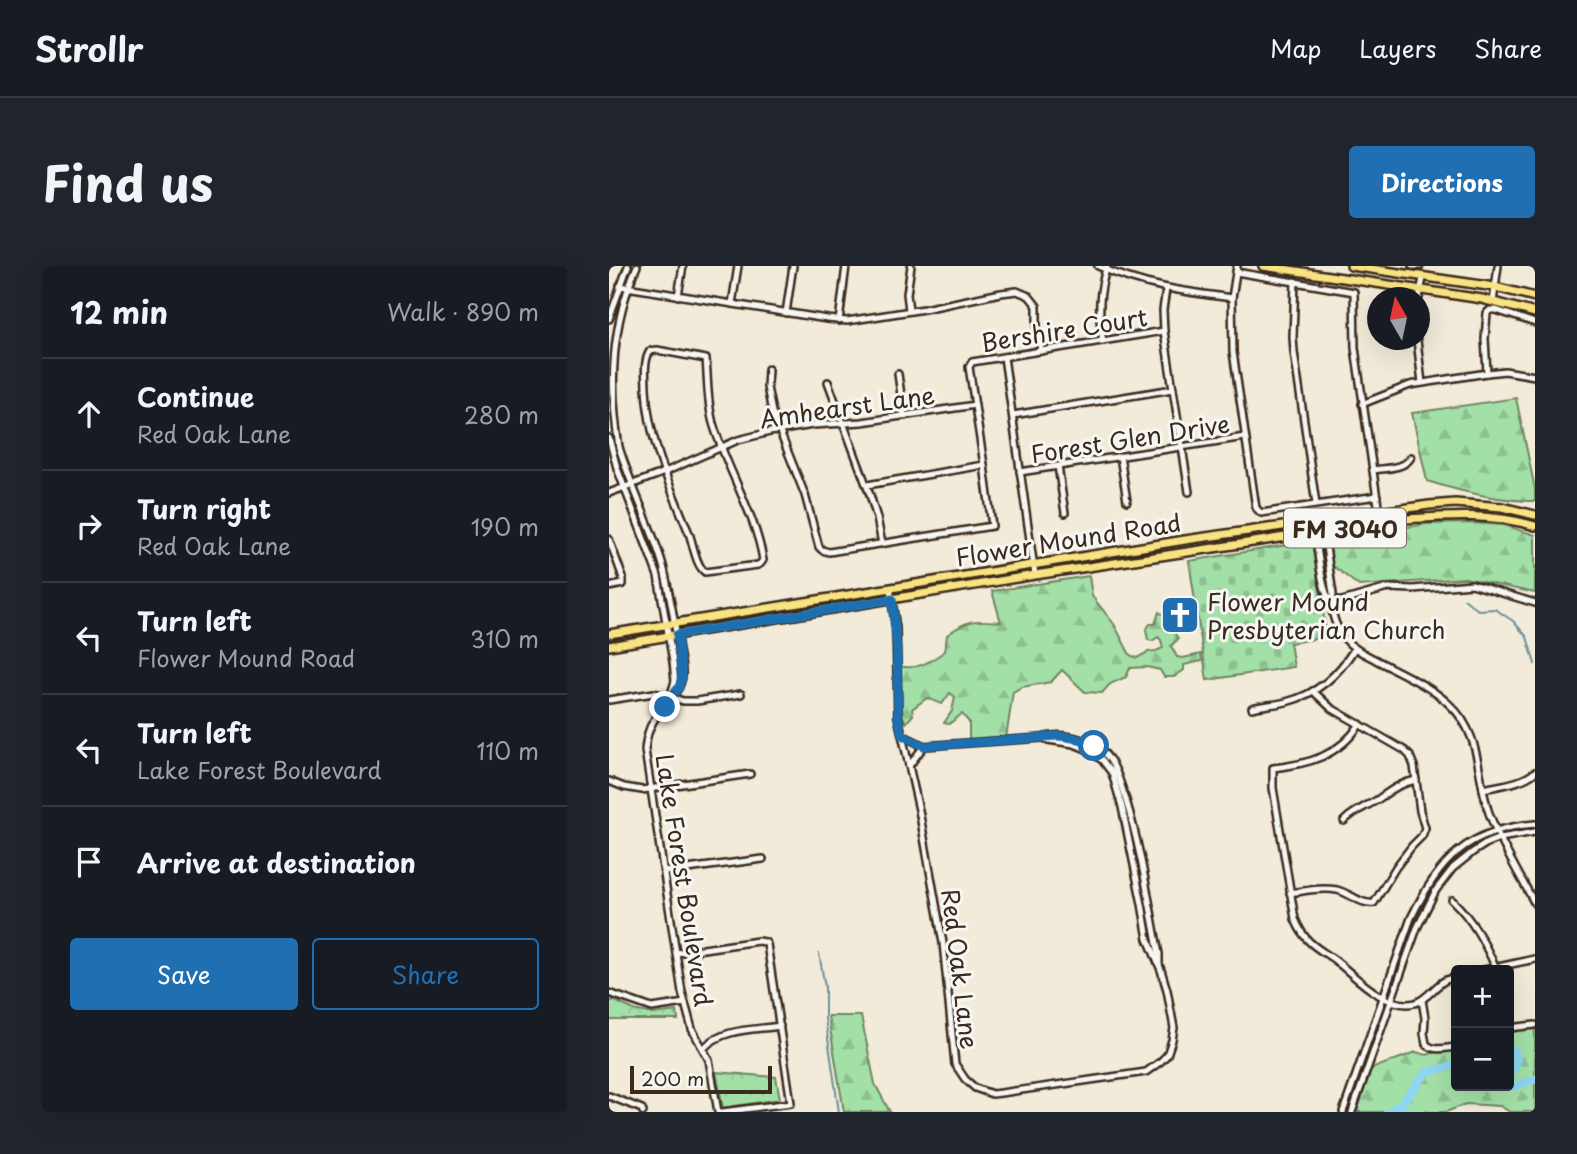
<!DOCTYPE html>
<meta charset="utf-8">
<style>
body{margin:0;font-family:"Playpen Sans",sans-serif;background:#20242c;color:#f1f3f6}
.controls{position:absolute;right:21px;bottom:21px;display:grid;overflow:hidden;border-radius:7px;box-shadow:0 7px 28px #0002}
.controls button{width:63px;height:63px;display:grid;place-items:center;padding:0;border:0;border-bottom:2px solid #363941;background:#171b24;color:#f1f3f6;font:35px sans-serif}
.compass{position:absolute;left:758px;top:21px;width:63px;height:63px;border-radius:50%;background:#171b24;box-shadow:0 7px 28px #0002;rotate:351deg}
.scale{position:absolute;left:21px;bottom:18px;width:142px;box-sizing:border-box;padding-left:7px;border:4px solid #3b2a1e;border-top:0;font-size:19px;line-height:24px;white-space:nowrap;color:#3b2a1e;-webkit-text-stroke:5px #f6f6f2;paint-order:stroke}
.stop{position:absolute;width:21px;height:21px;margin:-16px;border:5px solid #1f6fb2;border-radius:50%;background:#fff}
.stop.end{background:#1f6fb2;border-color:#fff;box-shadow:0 2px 7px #0008}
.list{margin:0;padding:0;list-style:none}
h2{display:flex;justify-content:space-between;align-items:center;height:91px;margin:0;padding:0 28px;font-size:30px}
h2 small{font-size:23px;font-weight:400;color:#9ea1a6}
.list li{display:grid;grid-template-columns:46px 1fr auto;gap:21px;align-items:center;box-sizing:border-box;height:112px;padding:0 28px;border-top:2px solid #363941}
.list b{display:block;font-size:26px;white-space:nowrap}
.list p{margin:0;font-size:23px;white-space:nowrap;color:#9ea1a6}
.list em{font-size:23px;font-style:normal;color:#9ea1a6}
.actions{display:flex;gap:14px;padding:21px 28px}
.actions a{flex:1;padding:16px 0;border:2px solid #1f6fb2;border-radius:7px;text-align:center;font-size:24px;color:#1f6fb2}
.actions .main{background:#1f6fb2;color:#fff}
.icon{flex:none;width:38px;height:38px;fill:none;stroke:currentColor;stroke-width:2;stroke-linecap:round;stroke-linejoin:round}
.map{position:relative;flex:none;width:926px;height:846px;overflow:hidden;border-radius:7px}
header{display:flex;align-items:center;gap:42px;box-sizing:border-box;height:98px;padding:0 35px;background:#171b24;border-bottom:2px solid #363941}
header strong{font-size:33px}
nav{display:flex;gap:38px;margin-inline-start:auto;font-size:24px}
.intro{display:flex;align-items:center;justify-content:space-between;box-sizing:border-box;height:168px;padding:0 42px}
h1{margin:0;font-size:49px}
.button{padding:18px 32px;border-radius:7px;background:#1f6fb2;color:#fff;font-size:24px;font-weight:700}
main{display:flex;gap:42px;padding:0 42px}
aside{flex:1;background:#171b24;border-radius:7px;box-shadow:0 7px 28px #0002}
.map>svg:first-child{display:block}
.forest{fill:url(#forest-firs);stroke:#6f8562;stroke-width:2}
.cemetery{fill:url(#cemetery-stones);stroke:#6f8562;stroke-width:2}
.park{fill:url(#park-crowns);stroke:#6f8562;stroke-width:2}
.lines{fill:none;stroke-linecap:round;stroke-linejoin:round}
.stream{stroke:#6d919c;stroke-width:2}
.river{stroke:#8ed5f0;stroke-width:9}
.minor-casing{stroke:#3b2a1e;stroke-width:10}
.major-casing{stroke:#3b2a1e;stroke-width:12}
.minor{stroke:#f6f6f2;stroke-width:5}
.major{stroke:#f8e281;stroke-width:7}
.route{stroke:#1f6fb2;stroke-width:9}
.labels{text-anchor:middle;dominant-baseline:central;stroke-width:6;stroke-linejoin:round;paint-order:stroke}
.shield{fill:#f6f6f2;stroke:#73675e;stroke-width:2}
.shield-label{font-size:23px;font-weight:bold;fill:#3b2a1e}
.street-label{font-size:24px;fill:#3b2a1e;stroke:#f6f6f2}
.poi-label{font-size:24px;fill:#3b2a1e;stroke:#f6f6f2;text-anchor:start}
</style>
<header>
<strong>Strollr</strong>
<nav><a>Map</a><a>Layers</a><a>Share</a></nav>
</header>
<div class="intro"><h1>Find us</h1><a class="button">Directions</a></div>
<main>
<aside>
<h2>12 min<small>Walk · 890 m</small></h2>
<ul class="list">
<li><svg class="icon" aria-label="ahead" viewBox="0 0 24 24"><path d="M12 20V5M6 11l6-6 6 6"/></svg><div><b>Continue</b><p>Red Oak Lane</p></div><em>280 m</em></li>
<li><svg class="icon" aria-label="right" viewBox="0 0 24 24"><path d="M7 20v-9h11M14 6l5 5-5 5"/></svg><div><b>Turn right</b><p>Red Oak Lane</p></div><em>190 m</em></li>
<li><svg class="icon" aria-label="left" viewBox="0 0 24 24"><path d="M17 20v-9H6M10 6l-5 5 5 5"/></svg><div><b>Turn left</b><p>Flower Mound Road</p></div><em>310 m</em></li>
<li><svg class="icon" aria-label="left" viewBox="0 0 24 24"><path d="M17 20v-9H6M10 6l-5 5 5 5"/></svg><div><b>Turn left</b><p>Lake Forest Boulevard</p></div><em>110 m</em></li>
<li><svg class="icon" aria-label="arrive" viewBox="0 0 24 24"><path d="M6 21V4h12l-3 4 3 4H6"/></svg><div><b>Arrive at destination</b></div></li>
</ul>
<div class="actions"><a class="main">Save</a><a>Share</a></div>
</aside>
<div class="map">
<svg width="926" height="846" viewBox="0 0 926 846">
<defs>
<pattern id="forest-firs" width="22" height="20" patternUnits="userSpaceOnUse" patternTransform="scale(1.75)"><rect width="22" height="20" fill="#a3e0a7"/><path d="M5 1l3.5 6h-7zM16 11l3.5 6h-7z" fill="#8dc08f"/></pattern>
<pattern id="cemetery-stones" width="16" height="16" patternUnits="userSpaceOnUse" patternTransform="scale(1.75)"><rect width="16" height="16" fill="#a3e0a7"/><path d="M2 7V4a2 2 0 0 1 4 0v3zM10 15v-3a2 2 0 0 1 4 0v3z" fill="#8dc08f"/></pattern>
<pattern id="park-crowns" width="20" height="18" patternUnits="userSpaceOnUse" patternTransform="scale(1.75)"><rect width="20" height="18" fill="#a3e0a7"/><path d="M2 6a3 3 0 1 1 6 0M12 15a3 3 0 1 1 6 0" fill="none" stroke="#8dc08f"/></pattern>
</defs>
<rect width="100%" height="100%" fill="#f2ebd9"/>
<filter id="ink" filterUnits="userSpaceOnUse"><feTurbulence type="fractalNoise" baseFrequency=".0143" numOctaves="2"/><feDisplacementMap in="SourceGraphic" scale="14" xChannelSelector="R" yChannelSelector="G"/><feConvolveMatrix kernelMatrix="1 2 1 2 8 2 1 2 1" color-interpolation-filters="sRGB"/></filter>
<g filter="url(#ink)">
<g class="forest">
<path d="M907 132 926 223V235C889 235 853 226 818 215L803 147Z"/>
<path d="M860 257 895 259 926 269V327L856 312 750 320 723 299 720 274 817 258Z"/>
<path d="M480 310 483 330 505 358 521 389 528 392 539 386 547 385 554 382 552 374 549 371 543 375 539 374 537 364 541 358H546L550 346 557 351 569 373 562 380 568 391 574 392 592 388 593 395 575 399V404L565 411H555L551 404 538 401 521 402 517 411 501 418 493 427 476 426 453 404 442 416 413 421 404 426 397 472 360 474V456L353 448 340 458 335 457 343 445 346 431 341 427 333 438 318 432 303 443 304 449 297 457 291 444V400C308 405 322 395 336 385L338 369C360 352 366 354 392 356L383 325Z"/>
<path d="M219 750H252L266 818 281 846H235Z"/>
<path d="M926 762V846H901L891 840 857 838 837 846H748L762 803 807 786 818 789 826 786 847 784V820H900V764Z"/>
</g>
<path class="cemetery" d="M703 275 718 371 681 377 685 401 598 414 580 295Z"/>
<g class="park">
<path d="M4 734 25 744 44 748 68 745 69 754H0V736Z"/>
<path d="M107 806 167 811 171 833 114 842Z"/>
</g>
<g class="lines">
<g class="stream">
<path d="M855 333 869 344 886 343 904 355 918 371 926 398"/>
<path d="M210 687 216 721V752L230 846"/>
</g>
<g class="river">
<path d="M900 782 906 787 908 795 900 810"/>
<path d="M898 820 903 821 926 813"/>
<path d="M780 846 792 838 818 806 847 799"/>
</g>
<g class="minor-casing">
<g id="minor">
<path d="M28 0C2 59 0 118 10 181 21 218 39 253 51 290 57 306 59 325 63 342 65 354 67 366 69 378 70 389 74 399 73 410 72 425 53 441 45 454 39 463 37 473 36 484L73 726 83 763 100 794 109 846"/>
<path d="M489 0C532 20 577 26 623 32"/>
<path d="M628 0 623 32 624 86 647 242 652 247 768 230"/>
<path d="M803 0H811"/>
<path d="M627 6 745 26 746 82 770 246"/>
<path d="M686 15 684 71 685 86 707 238"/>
<path d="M11 20 218 53 238 55 315 43 392 27 408 25 420 30 428 40V60L432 85"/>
<path d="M557 23 554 44 555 65 580 226"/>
<path d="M69 30 74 0"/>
<path d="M810 32 814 12"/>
<path d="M884 36 889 0"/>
<path d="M123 38 129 0"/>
<path d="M300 44 298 28 302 0"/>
<path d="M177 47 184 0"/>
<path d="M0 53 19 0"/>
<path d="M230 55 237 0"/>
<path d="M808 74 813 117"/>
<path d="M494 75C489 51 490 24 498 0"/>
<path d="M48 84 97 93C99 115 98 136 104 157 117 202 147 249 154 294L152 297 149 299 96 306C87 300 84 278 80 267 61 220 39 173 37 122 37 110 34 96 41 85Z"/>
<path d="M395 91 426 309"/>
<path d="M159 103 158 121 163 146 196 229 210 281 213 284 220 286 383 260 375 199 360 101 363 96 555 65"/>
<path d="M878 107 876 73 878 47 881 44H887L926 57"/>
<path d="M289 108 295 150"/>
<path d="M219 116 261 229 268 252 273 278"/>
<path d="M753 138 801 119 878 107 896 105 926 110"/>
<path d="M404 149 564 123"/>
<path d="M0 172 8 202 49 310 64 396 66 415 62 428"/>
<path d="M511 190 518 235"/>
<path d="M449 200 456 247"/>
<path d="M764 204C776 202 796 203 802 191"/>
<path d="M411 206 636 171"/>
<path d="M258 219 375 199"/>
<path d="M0 227 56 206 129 174 161 166 204 159 253 156 366 139"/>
<path d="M713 254 724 328C724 332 723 335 723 338 722 348 729 366 736 373 744 383 756 388 767 394 791 407 820 419 840 438 873 468 867 508 880 547 892 579 910 608 926 638"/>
<path d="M705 255C707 272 712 327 722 336"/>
<path d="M0 273 14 312V318L0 321"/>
<path d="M281 322 287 362 289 451 310 544 334 677 346 798 356 813 366 822 383 828 392 827 537 806 551 796 558 789 563 774 565 762 558 724 552 704 539 673 533 638 513 541 503 507 493 494 480 484 465 478 439 474 435 472"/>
<path d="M722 336 733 335 779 322 804 323 863 318 926 337"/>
<path d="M0 434 45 427 62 431 74 435H88L132 428"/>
<path d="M643 442C654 439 666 439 677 436 709 428 729 409 746 382"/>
<path d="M751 458C730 490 700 498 664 502V522L686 653C689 660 692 666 697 672 705 682 717 687 727 695 747 711 777 744 806 737 819 733 825 720 837 714 840 713 844 712 847 711"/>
<path d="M293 469 315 480 433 472C455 465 487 474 501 494 509 505 512 521 517 534 532 584 540 637 550 688V699"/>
<path d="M300 500 315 480"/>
<path d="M0 515 15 521 33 524 141 508"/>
<path d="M874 523C891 519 912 518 926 506"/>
<path d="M735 555C745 545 756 541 768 534 781 525 791 517 807 514"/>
<path d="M55 606 154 593"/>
<path d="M681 627C696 625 712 621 728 624 741 627 752 639 765 637L787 601 803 580 813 570 816 562 811 545 805 500 801 490 795 484 722 442 704 425"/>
<path d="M843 634C864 654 875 676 887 702"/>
<path d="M67 687 149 675 156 676 158 678 182 837 113 846"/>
<path d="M875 704 926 693"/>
<path d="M0 727 43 742 76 737"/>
<path d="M813 734 816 752 815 767 817 778C825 786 837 782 847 781"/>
<path d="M900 762 926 759"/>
<path d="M95 782C113 762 146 764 171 760"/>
<path d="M0 830 33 843 34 846"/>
<path d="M734 846 802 652C830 594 859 563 926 558"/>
<path d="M743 846 808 662 827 624 844 602 864 586 878 577 891 572 926 566"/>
</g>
</g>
<g class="major-casing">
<g id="major">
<path d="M654 0 873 33 926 47"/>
<path d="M742 0 886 21 926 31"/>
<path d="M0 368 576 274 820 239 846 237 893 241 926 249"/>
<path d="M0 380 426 309 796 253C841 250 883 247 926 260"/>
</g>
</g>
<use href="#minor" class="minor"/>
<use href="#major" class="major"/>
</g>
</g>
<g class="lines" filter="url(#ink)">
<path class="route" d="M56 441 62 430 70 422 73 410 68 369 283 333 288 383 289 451 293 469 315 480 430 472C451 468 465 470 485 480"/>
</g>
<defs>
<g id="church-square" transform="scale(2.0125)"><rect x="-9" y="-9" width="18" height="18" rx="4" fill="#1f6fb2" stroke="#f6f6f2"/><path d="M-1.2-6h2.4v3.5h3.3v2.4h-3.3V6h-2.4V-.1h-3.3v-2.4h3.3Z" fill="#fff"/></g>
</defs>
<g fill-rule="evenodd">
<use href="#church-square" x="571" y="349"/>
</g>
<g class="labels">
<rect class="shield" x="675" y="242.5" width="122" height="39" rx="5"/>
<g class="shield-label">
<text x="736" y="262">FM 3040</text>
</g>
<g class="street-label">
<text transform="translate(455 63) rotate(-9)">Bershire Court</text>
<text transform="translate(238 140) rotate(-8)">Amhearst Lane</text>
<text transform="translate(521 172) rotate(-9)">Forest Glen Drive</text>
<text transform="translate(459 273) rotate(-9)">Flower Mound Road</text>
<text transform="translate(76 614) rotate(81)">Lake Forest Boulevard</text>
<text transform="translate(352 703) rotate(83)">Red Oak Lane</text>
</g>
<g class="poi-label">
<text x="598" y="335">Flower Mound<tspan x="598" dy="28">Presbyterian Church</tspan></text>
</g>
</g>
</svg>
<div class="controls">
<button>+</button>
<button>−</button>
</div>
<svg class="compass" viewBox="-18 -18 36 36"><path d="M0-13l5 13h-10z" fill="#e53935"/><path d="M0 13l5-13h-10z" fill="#9ea1a6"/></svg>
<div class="scale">200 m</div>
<div class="stop" style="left:485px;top:480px"></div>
<div class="stop end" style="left:56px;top:441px"></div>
</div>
</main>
